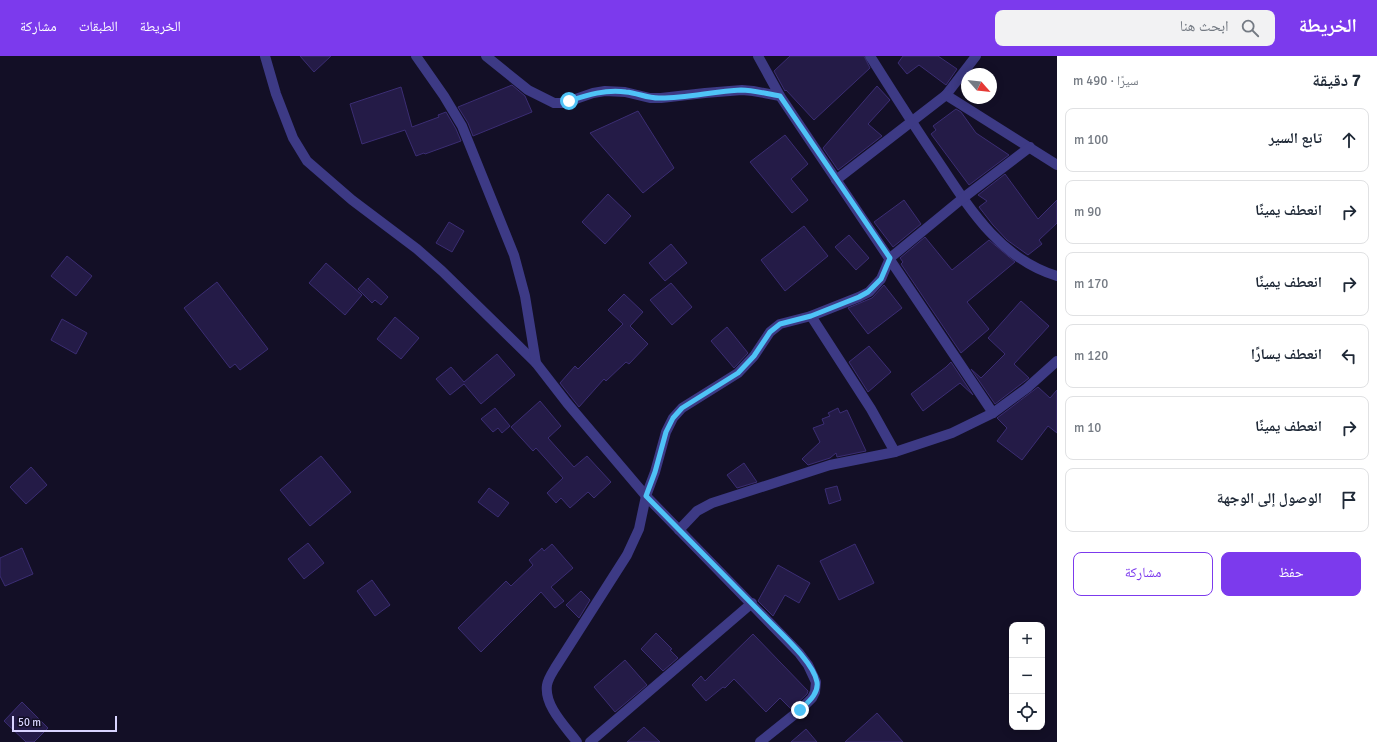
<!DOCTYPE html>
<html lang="ar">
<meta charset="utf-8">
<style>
body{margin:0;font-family:Signika,"Noto Naskh Arabic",sans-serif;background:#f2f2f3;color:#1f2937;direction:rtl}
.controls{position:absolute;right:12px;bottom:12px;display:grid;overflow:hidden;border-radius:8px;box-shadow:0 2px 10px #0003}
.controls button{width:36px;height:36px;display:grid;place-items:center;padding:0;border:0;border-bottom:1px solid #e0e1e3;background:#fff;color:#1f2937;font:20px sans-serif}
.compass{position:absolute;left:961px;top:12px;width:36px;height:36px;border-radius:50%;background:#fff;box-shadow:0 2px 10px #0003;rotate:117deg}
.scale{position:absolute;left:12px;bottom:10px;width:105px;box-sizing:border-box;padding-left:4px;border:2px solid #d9d4ff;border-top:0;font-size:11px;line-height:14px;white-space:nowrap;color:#d9d4ff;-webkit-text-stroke:3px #130f26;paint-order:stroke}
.stop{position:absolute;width:12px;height:12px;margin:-9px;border:3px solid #4fc3f7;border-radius:50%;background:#fff}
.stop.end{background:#4fc3f7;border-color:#fff;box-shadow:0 1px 4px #0008}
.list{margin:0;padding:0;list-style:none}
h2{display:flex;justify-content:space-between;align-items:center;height:52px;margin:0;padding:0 16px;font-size:17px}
h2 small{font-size:13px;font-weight:400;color:#747a83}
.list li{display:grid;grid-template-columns:26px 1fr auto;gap:12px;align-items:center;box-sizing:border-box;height:64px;margin:0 8px 8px;padding:0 8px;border:1px solid #e0e1e3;border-radius:8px}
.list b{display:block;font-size:15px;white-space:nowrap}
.list em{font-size:13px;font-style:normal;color:#747a83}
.actions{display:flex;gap:8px;padding:12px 16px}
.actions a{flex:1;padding:9px 0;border:1px solid #7c3aed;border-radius:8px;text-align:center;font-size:14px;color:#7c3aed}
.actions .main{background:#7c3aed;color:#fff}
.icon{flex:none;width:22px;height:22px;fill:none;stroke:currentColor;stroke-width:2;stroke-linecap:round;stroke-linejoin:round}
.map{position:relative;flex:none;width:1057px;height:686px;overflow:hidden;direction:ltr}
header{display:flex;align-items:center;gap:24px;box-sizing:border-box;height:56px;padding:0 20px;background:#7c3aed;color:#fff}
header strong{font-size:19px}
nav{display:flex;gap:22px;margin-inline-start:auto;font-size:14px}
.search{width:280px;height:36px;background:#f2f2f3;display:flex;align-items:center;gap:10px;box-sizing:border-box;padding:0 14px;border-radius:8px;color:#747a83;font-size:15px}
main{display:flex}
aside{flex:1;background:#fff}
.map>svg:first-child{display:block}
.building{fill:#241b47;stroke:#3b2d73}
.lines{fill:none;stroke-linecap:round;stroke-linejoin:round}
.street{stroke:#3d3a85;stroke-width:10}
.route{stroke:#4fc3f7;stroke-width:5}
</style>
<header>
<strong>الخريطة</strong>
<div class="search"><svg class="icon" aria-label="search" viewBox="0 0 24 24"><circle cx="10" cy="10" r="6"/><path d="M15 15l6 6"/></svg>ابحث هنا</div>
<nav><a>الخريطة</a><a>الطبقات</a><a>مشاركة</a></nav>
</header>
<main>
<aside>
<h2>7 دقيقة<small>سيرًا · 490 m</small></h2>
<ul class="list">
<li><svg class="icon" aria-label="ahead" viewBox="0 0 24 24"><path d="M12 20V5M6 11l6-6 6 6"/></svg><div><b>تابع السير</b></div><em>100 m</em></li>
<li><svg class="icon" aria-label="right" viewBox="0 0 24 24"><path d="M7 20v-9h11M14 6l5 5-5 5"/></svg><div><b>انعطف يمينًا</b></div><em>90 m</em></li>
<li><svg class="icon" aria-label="right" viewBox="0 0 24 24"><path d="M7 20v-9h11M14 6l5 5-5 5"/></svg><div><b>انعطف يمينًا</b></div><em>170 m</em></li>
<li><svg class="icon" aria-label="left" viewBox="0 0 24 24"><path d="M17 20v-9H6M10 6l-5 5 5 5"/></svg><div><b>انعطف يسارًا</b></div><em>120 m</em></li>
<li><svg class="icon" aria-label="right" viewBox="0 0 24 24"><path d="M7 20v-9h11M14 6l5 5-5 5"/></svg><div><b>انعطف يمينًا</b></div><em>10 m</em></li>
<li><svg class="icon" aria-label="arrive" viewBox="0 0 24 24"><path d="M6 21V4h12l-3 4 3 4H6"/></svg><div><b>الوصول إلى الوجهة</b></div></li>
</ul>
<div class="actions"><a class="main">حفظ</a><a>مشاركة</a></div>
</aside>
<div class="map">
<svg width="1057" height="686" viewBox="0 0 1057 686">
<rect width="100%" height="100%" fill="#130f26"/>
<g class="building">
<path d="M300 0H331L314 16Z"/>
<path d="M790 0H864L870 12 814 64 786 34 785 35 774 15Z"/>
<path d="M903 0H938L957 13 946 29 919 9 907 18 898 7Z"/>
<path d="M512 29 525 40 532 56 473 80 468 67 458 51Z"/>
<path d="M877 30 890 44 868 68 882 80 838 114 823 92Z"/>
<path d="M401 31 412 71 439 61 438 59 446 56 456 73 461 85 425 98 424 97 416 100 405 74 362 88 350 48Z"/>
<path d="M956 53 961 56 976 77 1009 99 969 129 931 78 936 74 933 70Z"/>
<path d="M638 55 674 112 643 137 590 77Z"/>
<path d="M785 79 808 108 791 123 808 144 792 157 750 106Z"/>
<path d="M1005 118 1038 163 1057 144V167L1039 184 1042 188 1028 199 1007 184 993 169 979 151 987 145 978 139Z"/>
<path d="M608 138 631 160 605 188 582 166Z"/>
<path d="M904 144 921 168 893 191 874 166Z"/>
<path d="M449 166 464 175 452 196 436 187Z"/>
<path d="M804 170 828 200 785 235 761 204Z"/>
<path d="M849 179 869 202 856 214 835 191Z"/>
<path d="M925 181 952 214 989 184 1015 206 967 246 989 273 961 297 901 208 903 206 900 202Z"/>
<path d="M671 188 687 207 665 225 649 207Z"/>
<path d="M67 200 92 220 76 240 51 220Z"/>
<path d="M326 207 362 239 345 259 309 227Z"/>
<path d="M368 222 388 241 381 249 375 244 372 247 358 233Z"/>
<path d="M217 226 268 293 240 314 235 308 230 312 184 252Z"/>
<path d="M671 227 692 251 672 269 650 244Z"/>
<path d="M884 229 902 252 868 278 848 252 872 242Z"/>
<path d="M624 238 643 256 630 270 648 288 629 308 626 306 606 325 604 323 579 351 560 327 575 310 578 313 623 268 608 254Z"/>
<path d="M1021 245 1049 270 1014 308 1029 322 995 348 971 313 981 322 1005 298 988 282Z"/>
<path d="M395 261 419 282 401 303 377 283Z"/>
<path d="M62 263 87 277 76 298 51 284Z"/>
<path d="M727 271 748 297 734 312 711 285Z"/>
<path d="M869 290 891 316 868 336 849 306Z"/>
<path d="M497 298 515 319 481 348 464 328 450 339 436 323 451 311 464 326Z"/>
<path d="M951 306 973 339 960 327 923 355 911 338 946 311Z"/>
<path d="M1038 331 1050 342 1057 334V377L1048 370 1022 404 997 385 1007 372 997 362Z"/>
<path d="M540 345 561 370 548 382 574 411 587 400 611 426 594 442 588 436 570 452 561 442 556 447 547 437 563 422 536 392 533 395 511 371Z"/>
<path d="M495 352 510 370 502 377 498 372 493 376 481 363Z"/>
<path d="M838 352 840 357 847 354 866 395 837 401 836 397 830 402 808 409 802 403 820 386 813 372 824 368 822 363 830 360 828 357Z"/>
<path d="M321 400 351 436 310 470 280 434Z"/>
<path d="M744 407 757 426 737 432 727 419Z"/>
<path d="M31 411 47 429 26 448 10 431Z"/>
<path d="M837 430 841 444 829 448 825 433Z"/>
<path d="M489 432 509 447 498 461 478 446Z"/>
<path d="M308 487 324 507 304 523 288 503Z"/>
<path d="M552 488 573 512 551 531 564 545 555 552 541 536 481 596 458 572 506 525 511 530 533 509 529 504 542 492 544 495Z"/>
<path d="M855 488 874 527 839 544 820 505Z"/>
<path d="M22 492 33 518 5 530 0 520V502Z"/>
<path d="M778 509 810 527 799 547 785 539 773 560 758 545Z"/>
<path d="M372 524 390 549 375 560 357 535Z"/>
<path d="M581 535 590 544 579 562 566 549Z"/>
<path d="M656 577 672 593 670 594 678 602 663 615 641 593Z"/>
<path d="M753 578 808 635 807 638 791 653 780 642 766 656 734 623 725 632 723 631 706 645 692 629 701 620 705 625Z"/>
<path d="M625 604 647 629 615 656 594 631Z"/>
<path d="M22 646 48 672 34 686H26L4 665Z"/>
<path d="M877 657 903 686H845Z"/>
<path d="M644 671 660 686H627Z"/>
<path d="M806 673 817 686H791Z"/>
</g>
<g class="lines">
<g class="street">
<path d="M265 0 276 38 293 82 307 105 352 144 417 193 442 215 536 307"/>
<path d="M416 0 444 40 462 70 514 199 525 240 536 307 567 347 646 440 799 597 808 609 816 626 815 636 812 642 800 654 760 686"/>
<path d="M486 0 528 34 554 47H564L593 37 605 35 625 36 650 42H661L705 37 742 34 753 35 780 40"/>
<path d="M758 0 780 40 993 357"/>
<path d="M870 0C892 35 914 70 938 105 969 152 1000 203 1057 220"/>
<path d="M976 0 946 39 1057 109"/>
<path d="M836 124 946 39"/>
<path d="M811 260 871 353 895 396"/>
<path d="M679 474 697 455 712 447 830 409 895 396 952 377 993 357 1027 332 1057 305"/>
<path d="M577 686C566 671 544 650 547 629 548 623 552 617 555 612L627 499 639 473 646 440 655 416 666 376 673 362 682 352 738 317 754 300 770 276 780 268 811 260 859 241 869 236 881 223 890 202 963 142 1030 91"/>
<path d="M590 686 752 547"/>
</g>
</g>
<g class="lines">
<path class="route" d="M569 45C587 39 606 33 626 36 638 37 649 43 661 42 688 42 714 35 741 34 754 34 767 38 780 40L890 202 881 223 868 236 859 241 811 260 780 268 770 276 754 300 738 317 682 352 673 362 666 376 655 416 646 440C685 480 725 520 764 560 779 576 813 605 817 626 819 638 807 647 800 654"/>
</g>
</svg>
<div class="controls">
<button>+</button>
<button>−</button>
<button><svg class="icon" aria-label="locate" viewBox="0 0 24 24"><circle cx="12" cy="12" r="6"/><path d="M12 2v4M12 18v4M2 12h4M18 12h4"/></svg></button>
</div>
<svg class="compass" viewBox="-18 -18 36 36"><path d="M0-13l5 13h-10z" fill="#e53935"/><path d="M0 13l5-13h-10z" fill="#747a83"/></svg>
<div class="scale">50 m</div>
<div class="stop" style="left:569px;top:45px"></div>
<div class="stop end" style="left:800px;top:654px"></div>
</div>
</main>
